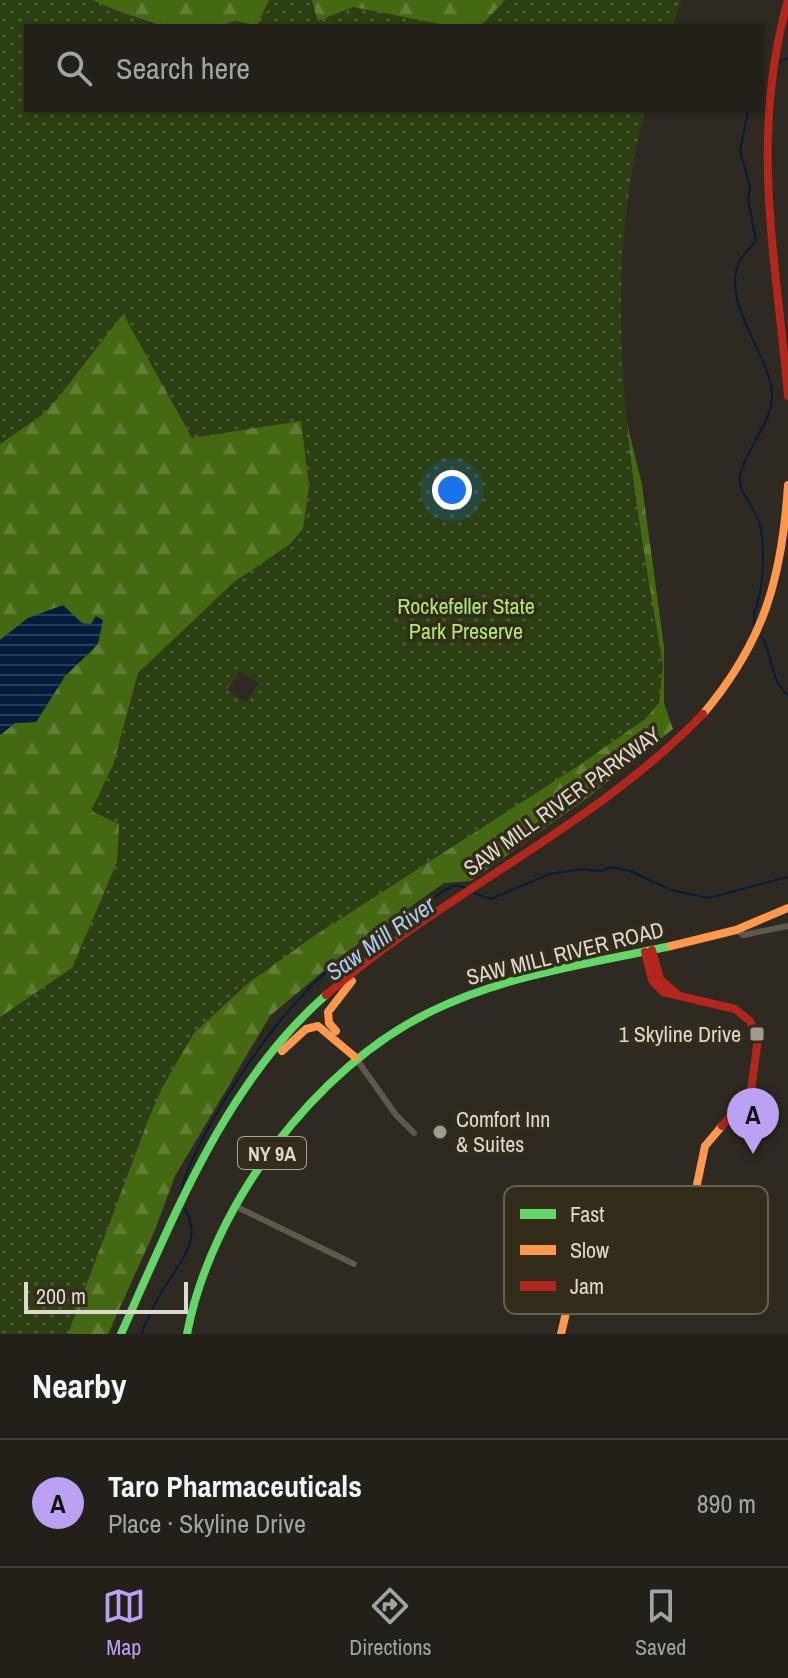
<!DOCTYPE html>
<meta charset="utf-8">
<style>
body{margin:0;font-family:"Archivo Narrow",sans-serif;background:#2e2d26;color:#f1f3f6}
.scale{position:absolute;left:24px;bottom:20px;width:164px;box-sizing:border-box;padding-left:8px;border:4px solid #ded8ce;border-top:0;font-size:22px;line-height:28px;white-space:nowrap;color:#ded8ce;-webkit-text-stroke:6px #342c1b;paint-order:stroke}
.you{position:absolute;left:452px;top:490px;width:28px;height:28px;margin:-20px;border:6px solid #fff;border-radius:50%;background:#1a73e8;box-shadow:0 0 0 12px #1a73e833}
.badge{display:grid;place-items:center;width:52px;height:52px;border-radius:50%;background:#bca0f2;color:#111;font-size:26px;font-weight:700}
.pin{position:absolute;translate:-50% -66px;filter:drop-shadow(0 2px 4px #0008)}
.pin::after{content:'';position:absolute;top:42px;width:28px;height:24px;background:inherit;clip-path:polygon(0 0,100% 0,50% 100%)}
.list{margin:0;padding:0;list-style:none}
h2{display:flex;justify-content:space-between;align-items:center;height:104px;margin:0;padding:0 32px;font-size:34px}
h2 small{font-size:26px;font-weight:400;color:#a2a3a2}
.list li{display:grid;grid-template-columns:52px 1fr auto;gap:24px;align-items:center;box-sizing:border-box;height:128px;padding:0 32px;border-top:2px solid #3f3e38}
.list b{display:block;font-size:30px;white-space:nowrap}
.list p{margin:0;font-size:26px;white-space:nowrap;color:#a2a3a2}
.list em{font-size:26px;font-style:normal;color:#a2a3a2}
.icon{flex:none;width:44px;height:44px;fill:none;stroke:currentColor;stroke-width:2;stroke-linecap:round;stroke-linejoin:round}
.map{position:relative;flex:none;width:788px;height:1334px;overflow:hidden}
.search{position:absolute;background:#222019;box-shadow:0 2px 6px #0004;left:24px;right:24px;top:24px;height:88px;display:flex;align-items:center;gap:20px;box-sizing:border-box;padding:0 28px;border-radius:0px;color:#a2a3a2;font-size:30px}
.sheet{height:232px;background:#222019}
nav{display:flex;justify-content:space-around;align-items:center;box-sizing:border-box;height:112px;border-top:2px solid #3f3e38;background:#222019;font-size:22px;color:#a2a3a2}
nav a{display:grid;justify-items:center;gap:4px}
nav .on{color:#bca0f2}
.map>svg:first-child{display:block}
.forest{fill:url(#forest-firs);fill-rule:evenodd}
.park{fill:url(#park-dots);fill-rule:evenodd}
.water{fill:url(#water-rules)}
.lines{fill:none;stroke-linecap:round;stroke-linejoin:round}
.stream{stroke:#041d3d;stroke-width:2}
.street{stroke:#5e594c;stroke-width:6}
.fast{stroke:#63d668;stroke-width:8}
.slow{stroke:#ff974d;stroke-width:8}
.jam{stroke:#b3261e;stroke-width:8}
.poi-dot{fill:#a09b91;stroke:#342c1b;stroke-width:3}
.labels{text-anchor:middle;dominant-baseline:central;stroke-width:7;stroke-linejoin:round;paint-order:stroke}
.shield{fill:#342c1b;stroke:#aba498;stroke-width:2}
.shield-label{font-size:20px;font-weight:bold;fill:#ded8ce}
.park-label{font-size:22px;fill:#aee874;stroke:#342c1b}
.street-label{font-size:22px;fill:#ded8ce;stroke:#342c1b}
.poi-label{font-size:22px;fill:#ded8ce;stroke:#342c1b;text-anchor:end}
.water-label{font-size:24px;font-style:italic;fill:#aacaf0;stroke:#342c1b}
.key{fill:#342c1b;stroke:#676051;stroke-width:2}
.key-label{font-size:22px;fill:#ded8ce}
</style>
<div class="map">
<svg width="788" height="1334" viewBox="0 0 788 1334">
<defs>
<pattern id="forest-firs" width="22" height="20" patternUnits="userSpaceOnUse" patternTransform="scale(2)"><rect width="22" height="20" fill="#456813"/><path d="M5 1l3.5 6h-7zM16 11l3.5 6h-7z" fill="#5f7d34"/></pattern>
<pattern id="park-dots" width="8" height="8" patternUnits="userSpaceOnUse" patternTransform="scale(2)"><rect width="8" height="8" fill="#2b3f13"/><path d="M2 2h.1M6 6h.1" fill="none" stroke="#495a34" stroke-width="1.8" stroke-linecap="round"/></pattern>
<pattern id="water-rules" width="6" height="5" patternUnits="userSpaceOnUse" patternTransform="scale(2)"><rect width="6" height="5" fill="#041d3d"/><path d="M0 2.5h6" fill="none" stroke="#283d58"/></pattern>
</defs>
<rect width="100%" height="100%" fill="#2e2a21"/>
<g class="forest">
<path d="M84 0H666L659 26H162Z"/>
<path d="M616 167 614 370 642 485 664 647V703L673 729 590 796 471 881 444 883 340 957 270 1016 175 1176 155 1230 108 1334H0V735L15 723 36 722 65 676 98 644 91 624 28 618 0 640V262ZM240 671 260 683 246 703 226 690Z"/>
</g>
<g class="park">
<path d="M0 0H92L155 26H26V110H645C597 297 631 478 663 665L659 703 645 719 581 764 314 936 247 984 194 1033 162 1088 149 1118 68 1334H0V1017L72 968 117 862 119 824 91 811 113 765 138 673 234 582 289 545 303 529 309 486 301 421 192 438 123 314 58 398 42 415 0 444ZM240 671 260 683 246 703 226 689Z"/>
<path d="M269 0H312L318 21 353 7 450 26H219L236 21 257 26Z"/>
<path d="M505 0H682L672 26H481Z"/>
</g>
<path class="water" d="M63 605 84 625 91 624 96 616 103 620 98 644 65 676 36 722 15 723 0 735V640L28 618Z"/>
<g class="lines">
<g class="stream">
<path d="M775 64 788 58"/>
<path d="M748 110 740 151 750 187 748 200 756 240C751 248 745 252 741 259 718 298 767 351 772 391 775 420 746 447 740 476 737 493 756 507 760 525 764 544 764 572 760 592 758 605 751 613 755 627"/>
<path d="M761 635C772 652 771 683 788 695"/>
<path d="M474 893 491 899 549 874 583 869 600 871 612 867 630 871 671 890 708 898 788 877"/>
<path d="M180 1196C188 1142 303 967 356 955L443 891 456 885 465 888"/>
<path d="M141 1334C148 1319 155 1302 164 1288 180 1262 203 1240 185 1209"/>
</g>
<g class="street">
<path d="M737 930 743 935 788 926"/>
<path d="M355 1057 396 1115 414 1133"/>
<path d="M235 1206 354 1264"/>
</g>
<g class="fast">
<path d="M121 1334C174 1216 226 1082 326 995"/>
<path d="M187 1334C211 1207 315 1067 432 1011 505 975 592 963 671 946"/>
</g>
<g class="slow">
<path d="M703 714C764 642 782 578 788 485"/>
<path d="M671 946 736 930 788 908"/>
<path d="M336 1031 329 1023 328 1012 352 981"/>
<path d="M282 1051 306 1029 318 1026 355 1057"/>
<path d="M561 1334 575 1275 595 1245 677 1237 687 1232 705 1146 722 1126"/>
</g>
<g class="jam">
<path d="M788 0C749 139 776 256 788 396"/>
<path d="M652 950 660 979 678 995"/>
<path d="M645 952 652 980 663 992 735 1009 750 1021 758 1039 751 1091 722 1126"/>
<path d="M326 995C444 892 594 827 703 714"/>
</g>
</g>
<g class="poi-dot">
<rect x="749" y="1026" width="16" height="16" rx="4"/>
<circle cx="440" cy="1132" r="8"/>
</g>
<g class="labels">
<rect class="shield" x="238" y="1137" width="68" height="32" rx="6"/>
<g class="shield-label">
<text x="272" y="1153">NY 9A</text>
</g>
<g class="park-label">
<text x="466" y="606">Rockefeller State<tspan x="466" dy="25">Park Preserve</tspan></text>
</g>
<g class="street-label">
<text transform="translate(562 801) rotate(-36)">SAW MILL RIVER PARKWAY</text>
<text transform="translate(565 953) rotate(-14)">SAW MILL RIVER ROAD</text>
</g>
<g class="poi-label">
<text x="741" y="1034">1 Skyline Drive</text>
<text x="456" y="1119" text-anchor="start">Comfort Inn<tspan x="456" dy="25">&amp; Suites</tspan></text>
</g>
<g class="water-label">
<text transform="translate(380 938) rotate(-35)">Saw Mill River</text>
</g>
</g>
<rect x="504" y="1186" width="264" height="128" rx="12" class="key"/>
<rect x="520" y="1209" width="36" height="10" fill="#63d668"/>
<rect x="520" y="1245" width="36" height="10" fill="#ff974d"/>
<rect x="520" y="1281" width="36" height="10" fill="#b3261e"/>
<g class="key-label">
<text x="570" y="1222">Fast</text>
<text x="570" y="1258">Slow</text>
<text x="570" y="1294">Jam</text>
</g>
</svg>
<div class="scale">200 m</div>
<div class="you"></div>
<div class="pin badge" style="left:753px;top:1154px">A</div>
<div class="search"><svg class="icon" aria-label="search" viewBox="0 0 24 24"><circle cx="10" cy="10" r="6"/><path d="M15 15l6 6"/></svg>Search here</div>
</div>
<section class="sheet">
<h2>Nearby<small></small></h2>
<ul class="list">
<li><span class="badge">A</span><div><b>Taro Pharmaceuticals</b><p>Place · Skyline Drive</p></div><em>890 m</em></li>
</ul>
</section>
<nav>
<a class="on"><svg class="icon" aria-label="map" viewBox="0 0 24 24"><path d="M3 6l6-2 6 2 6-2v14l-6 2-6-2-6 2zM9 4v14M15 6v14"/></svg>Map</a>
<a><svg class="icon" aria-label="directions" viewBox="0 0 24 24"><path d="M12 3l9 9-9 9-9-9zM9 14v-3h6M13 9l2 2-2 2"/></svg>Directions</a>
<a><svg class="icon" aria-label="saved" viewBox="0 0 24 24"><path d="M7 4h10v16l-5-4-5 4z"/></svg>Saved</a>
</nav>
